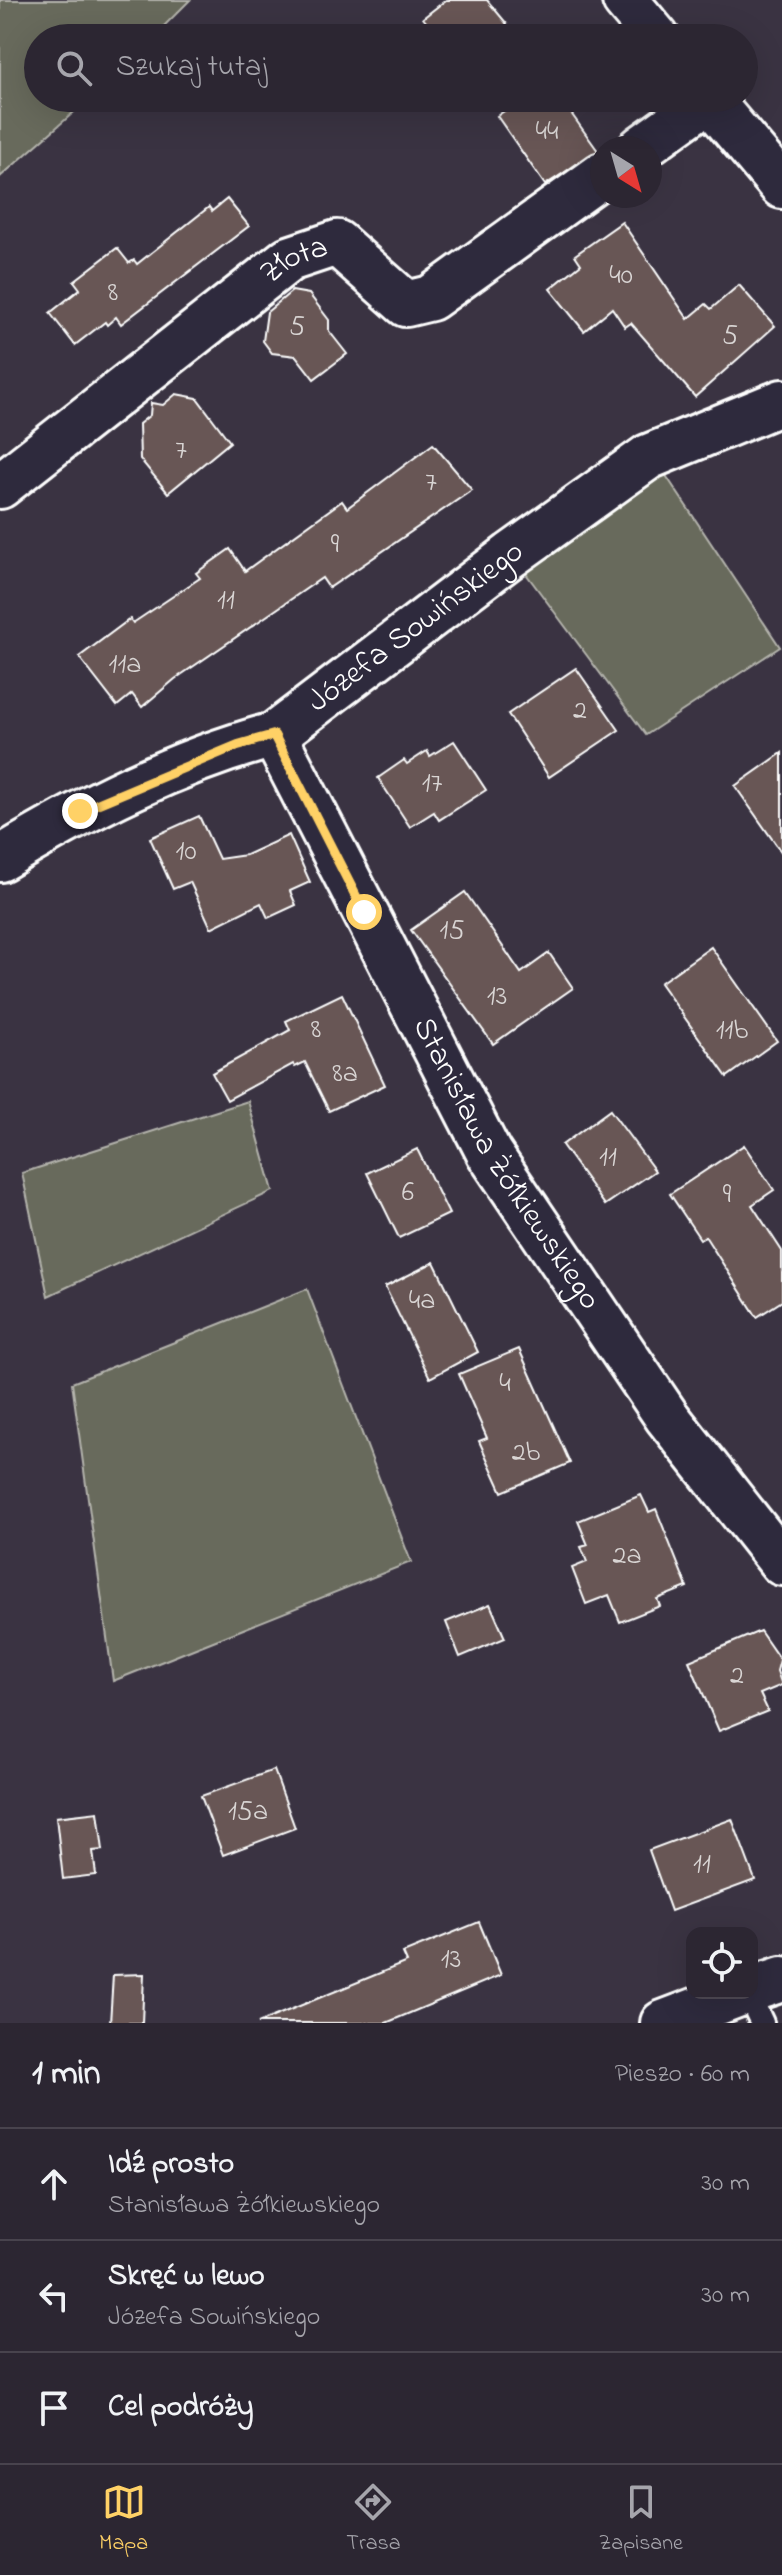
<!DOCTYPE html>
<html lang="pl">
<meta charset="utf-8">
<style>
body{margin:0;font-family:"Indie Flower",sans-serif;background:#38323e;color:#f1f3f6}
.controls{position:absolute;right:24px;bottom:24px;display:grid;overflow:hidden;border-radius:16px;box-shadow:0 8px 32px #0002}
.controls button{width:72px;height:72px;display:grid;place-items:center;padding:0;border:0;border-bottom:2px solid #48434d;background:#2c2632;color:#f1f3f6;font:40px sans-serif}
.compass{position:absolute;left:590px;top:136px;width:72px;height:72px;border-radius:50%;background:#2c2632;box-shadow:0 8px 32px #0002;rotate:143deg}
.stop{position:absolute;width:24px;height:24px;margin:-18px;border:6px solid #ffd166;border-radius:50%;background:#fff}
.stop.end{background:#ffd166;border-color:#fff;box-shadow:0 2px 8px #0008}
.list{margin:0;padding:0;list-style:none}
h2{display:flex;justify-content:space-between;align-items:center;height:104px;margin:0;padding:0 32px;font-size:34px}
h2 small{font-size:26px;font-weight:400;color:#a6a5ac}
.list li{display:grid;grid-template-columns:52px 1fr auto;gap:24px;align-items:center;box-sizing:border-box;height:112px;padding:0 32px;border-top:2px solid #48434d}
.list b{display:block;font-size:30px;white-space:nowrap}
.list p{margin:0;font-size:26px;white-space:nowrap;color:#a6a5ac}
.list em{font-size:26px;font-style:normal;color:#a6a5ac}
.icon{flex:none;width:44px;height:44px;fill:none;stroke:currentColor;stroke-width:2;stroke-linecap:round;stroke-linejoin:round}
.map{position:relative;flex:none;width:782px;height:2023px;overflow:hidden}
.search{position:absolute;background:#2c2632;box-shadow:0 8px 32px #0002;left:24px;right:24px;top:24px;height:88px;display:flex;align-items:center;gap:20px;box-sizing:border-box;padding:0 28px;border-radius:44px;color:#a6a5ac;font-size:30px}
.sheet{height:440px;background:#2c2632}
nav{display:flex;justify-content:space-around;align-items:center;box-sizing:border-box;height:112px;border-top:2px solid #48434d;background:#2c2632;font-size:22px;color:#a6a5ac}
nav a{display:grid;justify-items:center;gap:4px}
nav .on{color:#ffd166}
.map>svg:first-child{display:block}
.green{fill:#686a5b;stroke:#b4b4ad;stroke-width:2}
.building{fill:#675755;stroke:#fff;stroke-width:2}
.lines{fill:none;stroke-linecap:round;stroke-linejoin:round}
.service-casing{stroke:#fff;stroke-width:28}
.minor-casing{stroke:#fff;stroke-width:50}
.secondary-casing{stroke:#fff;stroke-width:50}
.service{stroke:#2f2a3d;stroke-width:22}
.minor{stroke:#2f2a3d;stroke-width:44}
.secondary{stroke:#2f2a3d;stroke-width:44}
.route{stroke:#ffd166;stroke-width:10}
.labels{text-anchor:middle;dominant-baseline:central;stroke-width:6;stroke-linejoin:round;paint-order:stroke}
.number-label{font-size:28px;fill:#d9d5d4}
.street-label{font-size:32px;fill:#fff;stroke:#2f2a3d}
</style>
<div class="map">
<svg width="782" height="2023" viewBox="0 0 782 2023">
<rect width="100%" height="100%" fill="#3a3342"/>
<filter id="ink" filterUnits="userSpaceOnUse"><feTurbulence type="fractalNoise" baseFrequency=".0125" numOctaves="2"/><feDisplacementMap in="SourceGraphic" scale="16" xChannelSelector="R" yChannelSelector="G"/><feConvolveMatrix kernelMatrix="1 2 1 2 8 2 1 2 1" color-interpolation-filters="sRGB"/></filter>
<g filter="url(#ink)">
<g class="green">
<path d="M0 0H190L152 38H38V98H90L0 177Z"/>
<path d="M659 465 780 647 646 735 524 571Z"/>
<path d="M248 1101 273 1191 48 1296 22 1173Z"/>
<path d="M307 1289 411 1562 113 1681 72 1383Z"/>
</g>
<g class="building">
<path d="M446 0H487L507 24 491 38H439L423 18Z"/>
<path d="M523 98H560L598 151 545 185 497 116Z"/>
<path d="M227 199 249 226 121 324 116 317 107 325 105 322 75 345 50 313 80 289 74 281 117 248 129 263 134 260 137 264 209 207 212 211Z"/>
<path d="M622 222 688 319 706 304 711 309 739 285 775 326 695 397 631 323 625 327 612 308 584 331 550 289 581 264 575 255Z"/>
<path d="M292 291 309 294 329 320V331L347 354 314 379 296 356 272 353 263 341 267 312Z"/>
<path d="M176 394 197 398 230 442 168 493 140 459 139 424 150 415 151 403 163 405Z"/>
<path d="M433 444 472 490 329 588 322 578 175 679 142 707 132 694 117 706 79 657 130 619 133 623 200 578 196 573 230 549 245 571 342 501 347 508Z"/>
<path d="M576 668 619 730 549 777 508 714Z"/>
<path d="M454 741 486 790 439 820 434 812 410 827 378 778 404 760 407 764 427 751 430 756Z"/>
<path d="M782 753V853L735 786Z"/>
<path d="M199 816 219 859 246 855 289 835 310 882 290 891 296 905 268 918 261 903 211 928 190 882 173 889 150 838Z"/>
<path d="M465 892 521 973 549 953 573 988 493 1044 411 930Z"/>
<path d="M711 947 777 1041 727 1077 660 983Z"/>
<path d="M342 994 385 1085 329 1111 305 1062 295 1067 293 1064 227 1100 212 1073 290 1030 286 1021Z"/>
<path d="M610 1110 655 1171 605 1205 562 1145Z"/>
<path d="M744 1145 774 1190 752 1205 782 1251V1301L757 1317 705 1236 700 1239 670 1194Z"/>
<path d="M417 1149 449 1214 399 1238 367 1173Z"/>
<path d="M434 1262 478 1352 430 1378 385 1287Z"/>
<path d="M519 1349 570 1463 502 1492 479 1441 487 1438 459 1374Z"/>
<path d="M641 1495 649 1512 656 1509 687 1587 657 1599 660 1606 620 1622 609 1595 586 1604 572 1568 587 1562 581 1547 588 1545 578 1521Z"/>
<path d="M490 1604 505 1638 460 1657 446 1622Z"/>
<path d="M760 1631 780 1660 777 1671 782 1685 760 1694 768 1711 719 1731 689 1661Z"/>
<path d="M274 1770 295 1828 223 1855 201 1796Z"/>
<path d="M98 1812 103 1850 93 1851 96 1875 63 1879 56 1817Z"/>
<path d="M732 1819 755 1880 671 1911 649 1850Z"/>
<path d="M479 1922 501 1975 386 2023H258L407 1962 403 1953Z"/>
<path d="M144 1974 142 2023H110L113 1975Z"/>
</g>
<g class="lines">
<g class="service-casing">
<path id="service" d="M748 1993 762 2023"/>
</g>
<g class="minor-casing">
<g id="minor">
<path d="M641 148 709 99"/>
<path id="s1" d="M0 486 289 259 337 243 406 304 431 298 602 175"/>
<path id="s2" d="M274 735 489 1153 667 1417 782 1563"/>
<path id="s3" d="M0 859C86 807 177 761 274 735L511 555 648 457 782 402"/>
</g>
</g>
<g class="secondary-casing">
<g id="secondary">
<path d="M625 0 657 38"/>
<path d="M708 98 782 186"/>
<path d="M752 1989 782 1979"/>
<path d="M663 2023 742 1993"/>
</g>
</g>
<use href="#service" class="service"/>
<use href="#minor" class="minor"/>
<use href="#secondary" class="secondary"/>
</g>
</g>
<g class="lines" filter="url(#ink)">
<path class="route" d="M80 811 238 745 274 735 364 912"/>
</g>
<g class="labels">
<g class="number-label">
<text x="547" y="132">44</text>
<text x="621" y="276">40</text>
<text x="113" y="293">8</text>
<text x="297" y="327">5</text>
<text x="730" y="336">5</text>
<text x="181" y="451">7</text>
<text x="431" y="483">7</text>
<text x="335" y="545">9</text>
<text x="226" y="601">11</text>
<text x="125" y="665">11a</text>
<text x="580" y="711">2</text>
<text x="432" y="784">17</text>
<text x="186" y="852">10</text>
<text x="452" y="931">15</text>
<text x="497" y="997">13</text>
<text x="316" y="1030">8</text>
<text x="732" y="1031">11b</text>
<text x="345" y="1074">8a</text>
<text x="608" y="1158">11</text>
<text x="408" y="1193">6</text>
<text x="727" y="1195">9</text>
<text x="422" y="1301">4a</text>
<text x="505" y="1384">4</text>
<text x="526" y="1453">2b</text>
<text x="627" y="1556">2a</text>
<text x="737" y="1676">2</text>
<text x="248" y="1812">15a</text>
<text x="702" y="1865">11</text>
<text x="451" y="1960">13</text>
</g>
<g class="street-label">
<text stroke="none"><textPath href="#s1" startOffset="372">Złota</textPath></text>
<text stroke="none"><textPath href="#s3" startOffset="480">Józefa Sowińskiego</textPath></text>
<text stroke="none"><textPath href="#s2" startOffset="488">Stanisława Żółkiewskiego</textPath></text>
</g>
</g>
</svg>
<div class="controls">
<button><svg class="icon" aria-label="locate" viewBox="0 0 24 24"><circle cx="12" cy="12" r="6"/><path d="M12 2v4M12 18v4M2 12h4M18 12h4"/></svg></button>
</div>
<svg class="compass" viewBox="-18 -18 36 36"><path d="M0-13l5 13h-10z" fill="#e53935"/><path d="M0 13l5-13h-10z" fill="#a6a5ac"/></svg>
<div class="stop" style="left:364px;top:912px"></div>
<div class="stop end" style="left:80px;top:811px"></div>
<div class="search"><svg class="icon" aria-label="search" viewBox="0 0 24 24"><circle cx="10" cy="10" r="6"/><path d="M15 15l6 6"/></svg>Szukaj tutaj</div>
</div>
<section class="sheet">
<h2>1 min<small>Pieszo · 60 m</small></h2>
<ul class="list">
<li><svg class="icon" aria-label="ahead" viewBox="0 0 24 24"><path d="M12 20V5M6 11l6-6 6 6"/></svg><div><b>Idź prosto</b><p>Stanisława Żółkiewskiego</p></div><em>30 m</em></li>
<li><svg class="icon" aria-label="left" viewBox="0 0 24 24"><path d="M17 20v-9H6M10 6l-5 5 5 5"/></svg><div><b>Skręć w lewo</b><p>Józefa Sowińskiego</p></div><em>30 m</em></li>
<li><svg class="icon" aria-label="arrive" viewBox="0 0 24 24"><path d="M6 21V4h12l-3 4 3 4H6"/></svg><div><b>Cel podróży</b></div></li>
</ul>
</section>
<nav>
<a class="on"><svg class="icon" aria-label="map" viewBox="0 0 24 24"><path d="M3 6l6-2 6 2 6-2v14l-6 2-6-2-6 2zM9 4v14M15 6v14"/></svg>Mapa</a>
<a><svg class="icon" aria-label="directions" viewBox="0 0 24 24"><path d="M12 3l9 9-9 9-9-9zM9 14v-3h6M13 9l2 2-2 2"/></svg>Trasa</a>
<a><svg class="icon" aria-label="saved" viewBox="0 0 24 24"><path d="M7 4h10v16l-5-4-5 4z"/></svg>Zapisane</a>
</nav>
